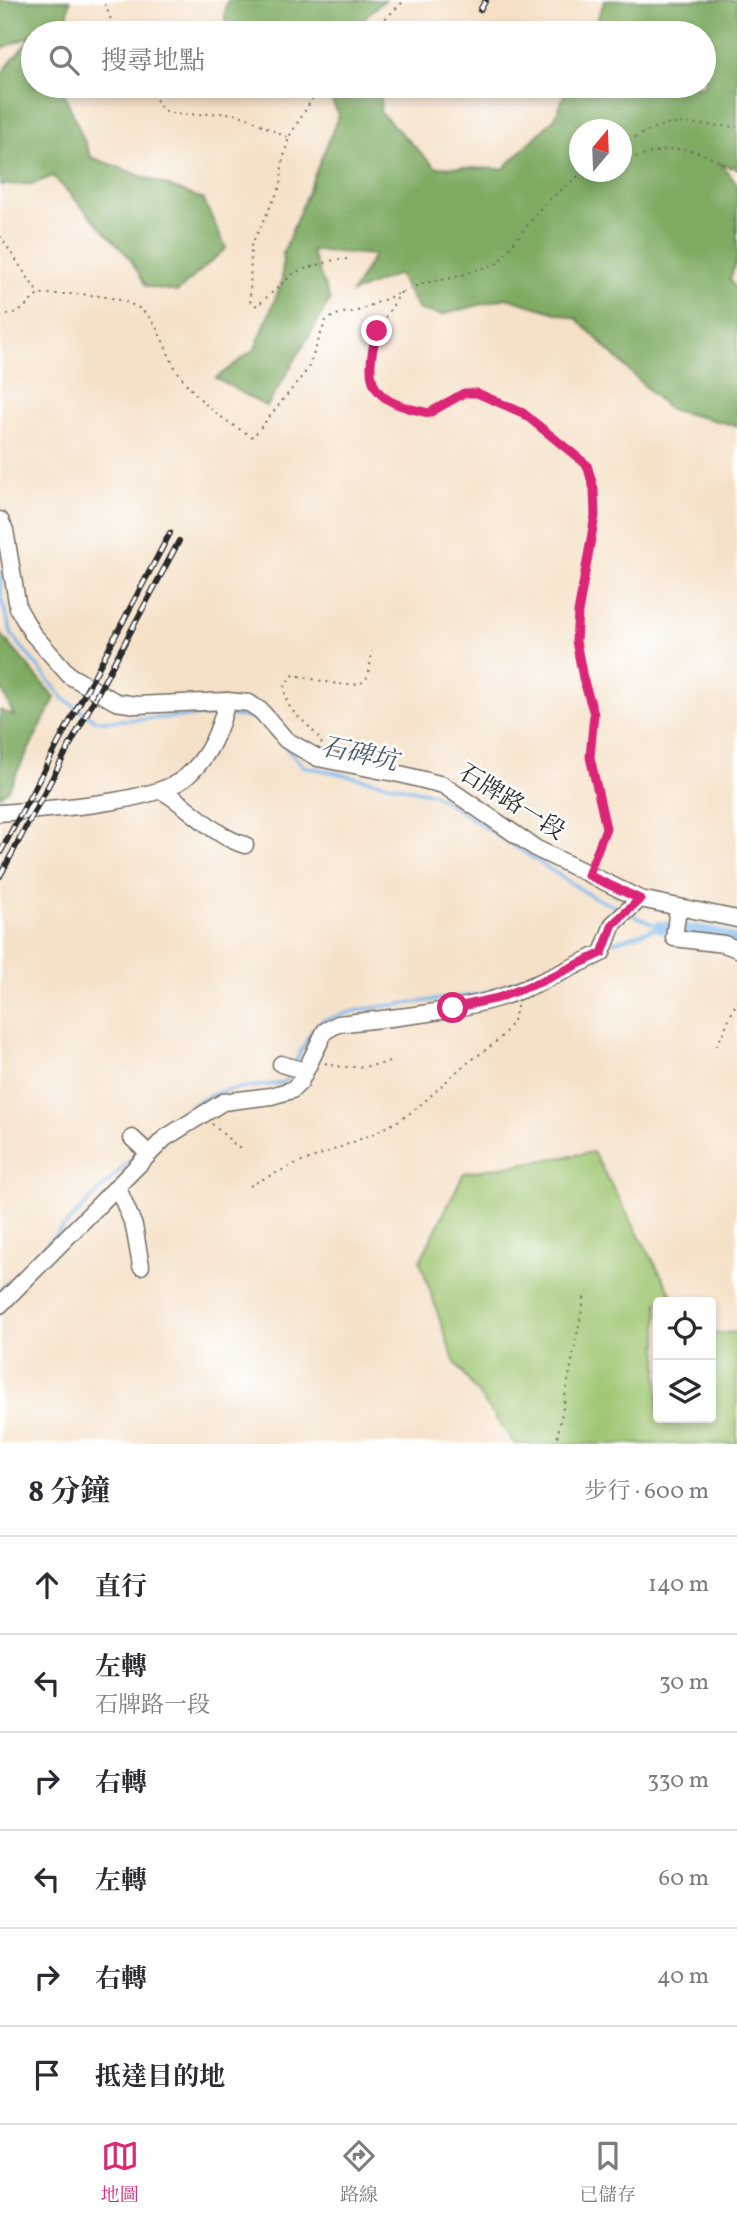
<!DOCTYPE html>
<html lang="zh-TW">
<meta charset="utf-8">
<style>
body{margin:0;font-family:Vollkorn,"Noto Serif TC",serif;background:#f2f2f3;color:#2b2b33}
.controls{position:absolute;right:21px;bottom:21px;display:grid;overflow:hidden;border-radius:7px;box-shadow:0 4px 10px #0003}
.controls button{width:63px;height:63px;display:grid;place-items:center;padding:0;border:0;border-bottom:2px solid #e1e1e2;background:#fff;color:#2b2b33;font:35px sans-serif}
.compass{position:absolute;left:569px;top:119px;width:63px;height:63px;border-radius:50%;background:#fff;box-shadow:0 4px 10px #0003;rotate:19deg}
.stop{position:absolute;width:21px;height:21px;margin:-16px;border:5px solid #db2777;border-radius:50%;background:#fff}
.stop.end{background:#db2777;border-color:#fff;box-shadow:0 2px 7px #0008}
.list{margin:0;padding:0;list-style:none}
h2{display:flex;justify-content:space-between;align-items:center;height:91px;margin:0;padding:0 28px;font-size:30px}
h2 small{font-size:23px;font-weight:400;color:#7c7c81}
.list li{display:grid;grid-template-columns:46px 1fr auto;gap:21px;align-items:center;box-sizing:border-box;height:98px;padding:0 28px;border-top:2px solid #e1e1e2}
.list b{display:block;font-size:26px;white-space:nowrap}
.list p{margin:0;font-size:23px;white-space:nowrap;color:#7c7c81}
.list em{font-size:23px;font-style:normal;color:#7c7c81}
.icon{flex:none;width:38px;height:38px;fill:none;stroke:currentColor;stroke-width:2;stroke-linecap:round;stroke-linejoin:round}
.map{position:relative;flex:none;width:737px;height:1444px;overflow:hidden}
.search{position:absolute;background:#fff;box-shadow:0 4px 10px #0003;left:21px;right:21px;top:21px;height:77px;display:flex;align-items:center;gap:18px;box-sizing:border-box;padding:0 24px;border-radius:38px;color:#7c7c81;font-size:26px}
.sheet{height:679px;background:#fff}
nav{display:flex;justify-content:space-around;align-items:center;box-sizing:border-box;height:98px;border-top:2px solid #e1e1e2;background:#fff;font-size:19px;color:#7c7c81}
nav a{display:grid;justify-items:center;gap:4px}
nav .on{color:#db2777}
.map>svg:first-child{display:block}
.green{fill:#9dc570;stroke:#64784e;stroke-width:2}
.forest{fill:#7eaa62;stroke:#546a46;stroke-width:2;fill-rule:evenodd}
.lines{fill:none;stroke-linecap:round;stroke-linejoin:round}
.stream{stroke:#7ab5eb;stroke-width:3.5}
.canal{stroke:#7ab5eb;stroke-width:12}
.minor-casing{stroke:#726b62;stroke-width:19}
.path{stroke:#726b62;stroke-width:2;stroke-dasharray:2 5;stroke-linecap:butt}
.minor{stroke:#fff;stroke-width:16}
.rail-casing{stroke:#2b2b2b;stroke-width:6}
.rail{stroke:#fff;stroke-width:3.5;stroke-dasharray:10;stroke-linecap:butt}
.route{stroke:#db2777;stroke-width:9}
.labels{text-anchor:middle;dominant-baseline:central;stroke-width:5;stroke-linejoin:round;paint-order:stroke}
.street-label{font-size:24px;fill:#2b2b2b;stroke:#fff}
.water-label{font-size:26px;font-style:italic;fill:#475b6e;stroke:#fff}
</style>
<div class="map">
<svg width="737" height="1444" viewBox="0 0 737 1444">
<rect width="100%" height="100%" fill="#fff"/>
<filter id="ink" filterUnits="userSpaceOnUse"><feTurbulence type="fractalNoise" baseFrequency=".0143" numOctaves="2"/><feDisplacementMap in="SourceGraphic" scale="14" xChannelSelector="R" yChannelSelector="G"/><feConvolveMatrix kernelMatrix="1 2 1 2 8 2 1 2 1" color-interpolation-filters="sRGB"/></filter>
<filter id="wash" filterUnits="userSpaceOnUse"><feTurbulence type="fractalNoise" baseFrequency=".00686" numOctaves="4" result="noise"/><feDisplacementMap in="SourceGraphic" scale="28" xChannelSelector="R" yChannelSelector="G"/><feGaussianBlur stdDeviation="1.57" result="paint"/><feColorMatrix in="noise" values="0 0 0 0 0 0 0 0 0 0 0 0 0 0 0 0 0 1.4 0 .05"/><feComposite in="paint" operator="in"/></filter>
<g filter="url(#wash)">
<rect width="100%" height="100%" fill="#f5e1c7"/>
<path class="green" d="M593 1152 676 1302H658V1418H711V1334L737 1332V1444H515L454 1361 420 1261 464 1173Z"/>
<g class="forest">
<path d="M0 0H70L65 33H33V86H61L91 157 203 199 226 248 177 292 146 286 129 257 53 176 33 184 0 185V75L33 35 0 49Z"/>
<path d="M228 0H385L367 15 355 33H225V11Z"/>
<path d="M605 0H737V168L721 164 737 184V259L730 280 737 291V426L668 409 577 319 506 298 441 315 419 310 398 274 352 293 374 255 311 250 330 300 267 407 216 378 255 349 282 282 283 253 339 115 327 92 330 86H382L380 112 435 167 503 169 555 118 568 86H704V33H591ZM580 130H622V172H580Z"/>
<path d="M0 633 55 698 8 790 0 796V710L14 716 0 685Z"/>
</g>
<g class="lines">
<g class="stream">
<path d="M0 572 1 598 12 635 64 699 95 720 105 721 218 715"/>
<path d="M229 715 259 719"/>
<path d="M286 748 303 766 434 794 591 896 620 909"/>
<path d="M630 914 660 927"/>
<path d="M614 942 660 927"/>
<path d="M295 1062 311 1032 323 1020 363 1009 482 994 574 958"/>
<path d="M145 1146C166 1124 190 1101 220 1092 241 1086 264 1087 285 1082L290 1072"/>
<path d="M0 1291 139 1151"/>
</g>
<path class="canal" d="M660 927 714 933 735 941"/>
</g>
</g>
<g filter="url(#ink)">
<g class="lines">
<g class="minor-casing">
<g id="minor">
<path d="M0 520 5 530 18 608 32 633 70 676 116 702 136 705 227 701 249 703 261 711 286 740 318 758 404 775 443 785 537 849 640 899 737 919"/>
<path d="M162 791C191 807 213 836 245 845"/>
<path d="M0 813C44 809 156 804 187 776 210 756 220 729 227 701"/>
<path d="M678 908 674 938 724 944 737 949"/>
<path d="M281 1064 305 1071"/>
<path d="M132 1138 149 1154"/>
<path d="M117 1186 134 1226 141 1266"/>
<path d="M0 1305 165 1138 223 1102 271 1096 292 1090 300 1082 325 1031 338 1024C389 1018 448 1013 498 998 534 987 568 969 602 953L613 924 640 899"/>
</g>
</g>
<g class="path">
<path d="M105 4 116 33"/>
<path d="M370 33 405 0"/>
<path d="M152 86C154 91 156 102 160 106 173 122 214 110 234 114 253 117 269 131 288 137"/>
<path d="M320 86 289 137 282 164 281 185 251 246 250 301 257 306 295 272 334 260 347 259"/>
<path d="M622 144 658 126 680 123 737 127"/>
<path d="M622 161C679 145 684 142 737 171"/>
<path d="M0 236 38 293"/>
<path d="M401 292 377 331 370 378 379 396 416 410 429 413 464 393H477L523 413 587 465 594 489 595 516 578 613 576 641 583 678 594 714 590 757 606 828 594 861"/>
<path d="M0 317 20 311 39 294C70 294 106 292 135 306 158 317 164 349 176 369 195 399 222 420 253 437L308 369 326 320 341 313 355 312 423 283 453 278 498 263 543 205 583 172"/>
<path d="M322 744C311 720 281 714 285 684L294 675C309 677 357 693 366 679 371 672 370 659 372 651"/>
<path d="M717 1046 737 1001"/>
<path d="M325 1063C345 1070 368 1067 389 1062"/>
<path d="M212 1124 240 1149"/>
<path d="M250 1186C296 1160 349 1148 396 1122 423 1107 442 1083 466 1064 486 1049 514 1034 517 1006"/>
<path d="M556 1444 585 1294"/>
</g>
<use href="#minor" class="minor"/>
<g class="rail-casing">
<g id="rail">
<path d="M480 10 486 0"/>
<path d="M0 853 170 533"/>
<path d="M0 876 179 541"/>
</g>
</g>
<use href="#rail" class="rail"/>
</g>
</g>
<g class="lines" filter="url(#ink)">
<path class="route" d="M377 331C362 387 373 402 429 413L464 393H477L523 413 587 465 594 489 595 516 578 613 576 641 583 678 594 714 590 757 606 828 588 875 640 899 613 924 602 953 540 982 498 998 453 1008"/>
</g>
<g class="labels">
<g class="street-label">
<text transform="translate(511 803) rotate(32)">石牌路一段</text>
</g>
<g class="water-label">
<text transform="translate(359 755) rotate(12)">石碑坑</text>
</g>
</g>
</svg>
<div class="controls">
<button><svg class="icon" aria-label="locate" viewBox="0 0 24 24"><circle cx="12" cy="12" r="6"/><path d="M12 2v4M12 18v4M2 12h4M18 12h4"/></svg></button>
<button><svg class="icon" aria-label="layers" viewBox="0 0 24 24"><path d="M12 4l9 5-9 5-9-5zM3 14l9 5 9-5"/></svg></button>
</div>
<svg class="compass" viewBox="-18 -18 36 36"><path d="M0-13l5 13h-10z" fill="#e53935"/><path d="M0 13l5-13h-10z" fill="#7c7c81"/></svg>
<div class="stop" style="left:453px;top:1008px"></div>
<div class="stop end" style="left:377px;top:331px"></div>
<div class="search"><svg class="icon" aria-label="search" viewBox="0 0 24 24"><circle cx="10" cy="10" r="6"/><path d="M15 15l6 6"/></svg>搜尋地點</div>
</div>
<section class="sheet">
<h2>8 分鐘<small>步行 · 600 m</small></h2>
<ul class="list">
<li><svg class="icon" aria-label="ahead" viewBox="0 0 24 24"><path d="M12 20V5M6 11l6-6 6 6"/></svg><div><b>直行</b></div><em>140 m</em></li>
<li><svg class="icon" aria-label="left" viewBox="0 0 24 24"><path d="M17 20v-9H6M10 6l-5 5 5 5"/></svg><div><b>左轉</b><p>石牌路一段</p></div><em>30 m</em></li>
<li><svg class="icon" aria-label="right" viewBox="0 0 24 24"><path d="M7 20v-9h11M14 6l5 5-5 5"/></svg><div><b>右轉</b></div><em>330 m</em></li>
<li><svg class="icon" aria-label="left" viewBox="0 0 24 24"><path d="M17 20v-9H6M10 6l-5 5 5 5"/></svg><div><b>左轉</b></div><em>60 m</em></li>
<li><svg class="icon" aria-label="right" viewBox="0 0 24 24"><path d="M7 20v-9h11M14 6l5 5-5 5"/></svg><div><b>右轉</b></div><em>40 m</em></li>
<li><svg class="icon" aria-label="arrive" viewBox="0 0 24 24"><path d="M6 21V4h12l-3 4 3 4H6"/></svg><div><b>抵達目的地</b></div></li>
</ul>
</section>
<nav>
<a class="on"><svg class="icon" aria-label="map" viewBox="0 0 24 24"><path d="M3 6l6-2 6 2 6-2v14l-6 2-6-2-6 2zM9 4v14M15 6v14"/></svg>地圖</a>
<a><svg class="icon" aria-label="directions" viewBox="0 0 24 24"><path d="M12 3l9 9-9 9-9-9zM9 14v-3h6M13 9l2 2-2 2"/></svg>路線</a>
<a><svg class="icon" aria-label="saved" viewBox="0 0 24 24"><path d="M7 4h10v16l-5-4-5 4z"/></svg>已儲存</a>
</nav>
